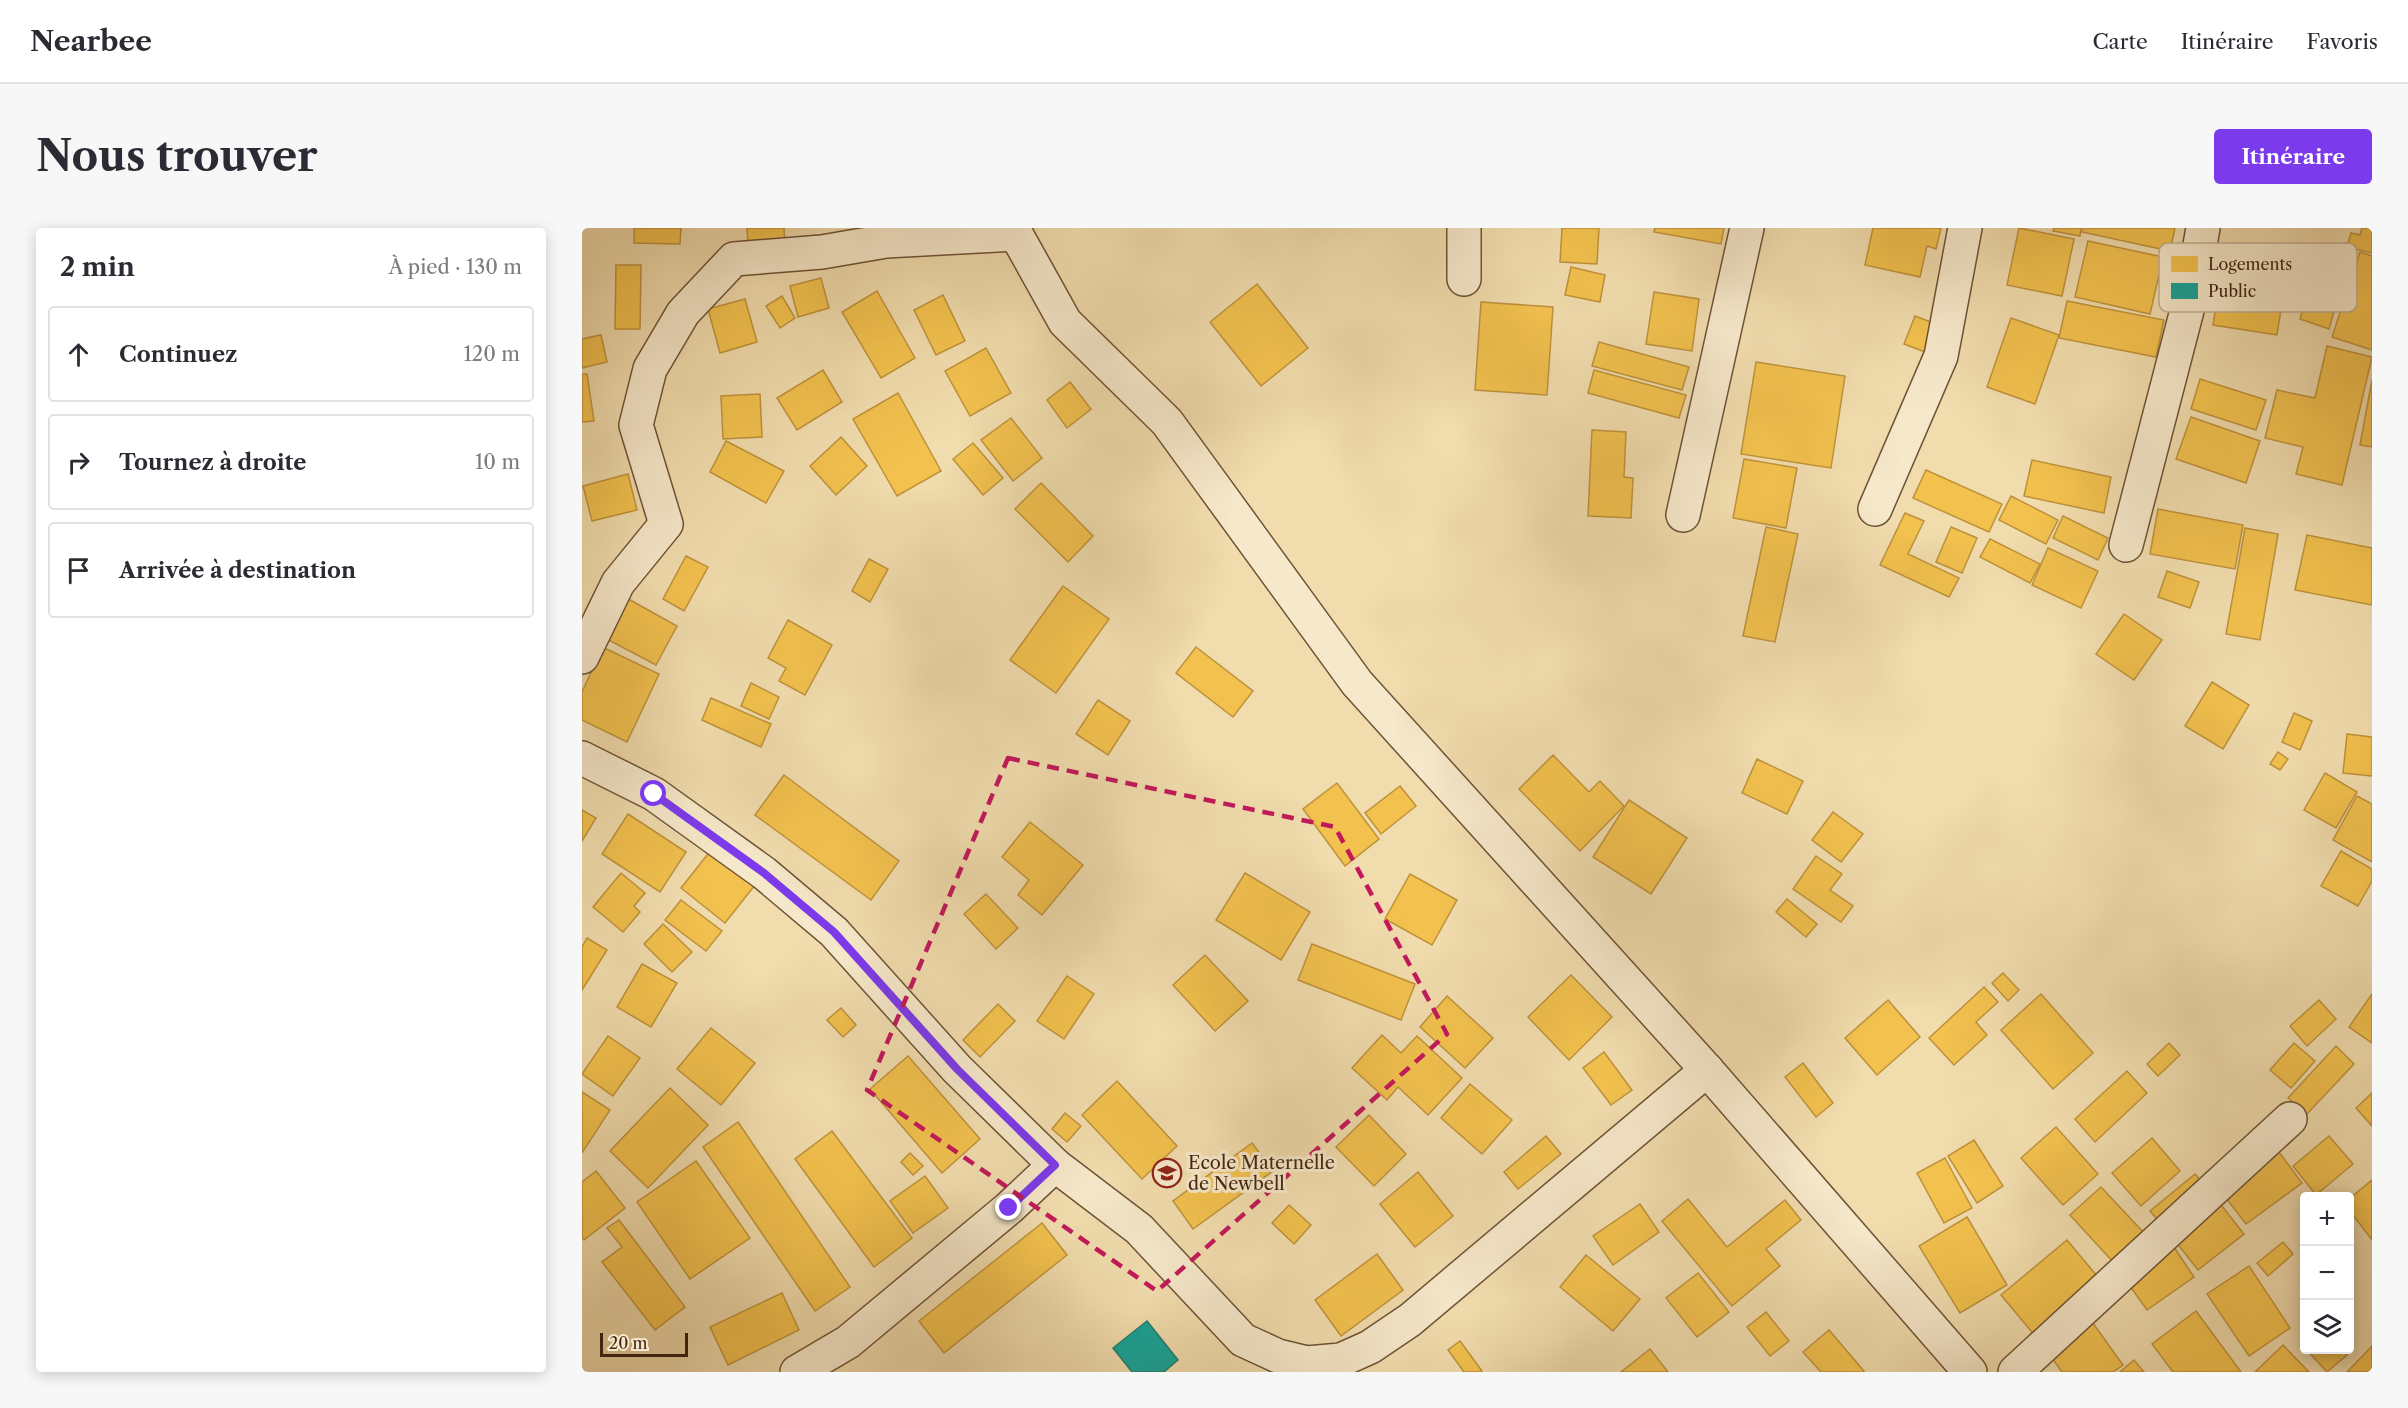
<!DOCTYPE html>
<html lang="fr">
<meta charset="utf-8">
<style>
body{margin:0;font-family:"Libre Caslon Text",serif;background:#f7f7f7;color:#2b2b33}
.controls{position:absolute;right:18px;bottom:18px;display:grid;overflow:hidden;border-radius:6px;box-shadow:0 3px 15px #0003}
.controls button{width:54px;height:54px;display:grid;place-items:center;padding:0;border:0;border-bottom:2px solid #e1e1e2;background:#fff;color:#2b2b33;font:30px sans-serif}
.scale{position:absolute;left:18px;bottom:15px;width:88px;box-sizing:border-box;padding-left:6px;border:3px solid #43250f;border-top:0;font-size:16px;line-height:21px;white-space:nowrap;color:#43250f;-webkit-text-stroke:4px #f6e8ca;paint-order:stroke}
.stop{position:absolute;width:18px;height:18px;margin:-14px;border:4px solid #7c3aed;border-radius:50%;background:#fff}
.stop.end{background:#7c3aed;border-color:#fff;box-shadow:0 2px 6px #0008}
.list{margin:0;padding:0;list-style:none}
h2{display:flex;justify-content:space-between;align-items:center;height:78px;margin:0;padding:0 24px;font-size:26px}
h2 small{font-size:20px;font-weight:400;color:#7c7c81}
.list li{display:grid;grid-template-columns:39px 1fr auto;gap:18px;align-items:center;box-sizing:border-box;height:96px;margin:0 12px 12px;padding:0 12px;border:2px solid #e1e1e2;border-radius:6px}
.list b{display:block;font-size:22px;white-space:nowrap}
.list em{font-size:20px;font-style:normal;color:#7c7c81}
.icon{flex:none;width:33px;height:33px;fill:none;stroke:currentColor;stroke-width:2;stroke-linecap:round;stroke-linejoin:round}
.map{position:relative;flex:none;width:1790px;height:1144px;overflow:hidden;border-radius:6px}
header{display:flex;align-items:center;gap:36px;box-sizing:border-box;height:84px;padding:0 30px;background:#fff;border-bottom:2px solid #e1e1e2}
header strong{font-size:28px}
nav{display:flex;gap:33px;margin-inline-start:auto;font-size:21px}
.intro{display:flex;align-items:center;justify-content:space-between;box-sizing:border-box;height:144px;padding:0 36px}
h1{margin:0;font-size:42px}
.button{padding:15px 27px;border-radius:6px;background:#7c3aed;color:#fff;font-size:21px;font-weight:700}
main{display:flex;gap:36px;padding:0 36px}
aside{flex:1;background:#fff;border-radius:6px;box-shadow:0 3px 15px #0003}
.map>svg:first-child{display:block}
.homes{fill:#f2c14e;stroke:#be923b;stroke-width:1.5}
.public{fill:#17a398;stroke:#247d6f;stroke-width:1.5}
.lines{fill:none;stroke-linecap:round;stroke-linejoin:round}
.minor-casing{stroke:#6e5336;stroke-width:36}
.minor{stroke:#f6e8ca;stroke-width:33}
.route{stroke:#7c3aed;stroke-width:8}
.marked{fill:none;stroke:#c2185b;stroke-width:4.5;stroke-dasharray:12 8;stroke-linejoin:round}
.labels{text-anchor:middle;dominant-baseline:central;stroke-width:6;stroke-linejoin:round;paint-order:stroke}
.poi-label{font-size:18px;fill:#43250f;stroke:#f6e8ca;text-anchor:start}
.key{fill:#f6e8ca;stroke:#c0ae92;stroke-width:1.5}
.key-label{font-size:16px;fill:#43250f}
</style>
<header>
<strong>Nearbee</strong>
<nav><a>Carte</a><a>Itinéraire</a><a>Favoris</a></nav>
</header>
<div class="intro"><h1>Nous trouver</h1><a class="button">Itinéraire</a></div>
<main>
<aside>
<h2>2 min<small>À pied · 130 m</small></h2>
<ul class="list">
<li><svg class="icon" aria-label="ahead" viewBox="0 0 24 24"><path d="M12 20V5M6 11l6-6 6 6"/></svg><div><b>Continuez</b></div><em>120 m</em></li>
<li><svg class="icon" aria-label="right" viewBox="0 0 24 24"><path d="M7 20v-9h11M14 6l5 5-5 5"/></svg><div><b>Tournez à droite</b></div><em>10 m</em></li>
<li><svg class="icon" aria-label="arrive" viewBox="0 0 24 24"><path d="M6 21V4h12l-3 4 3 4H6"/></svg><div><b>Arrivée à destination</b></div></li>
</ul>
</aside>
<div class="map">
<svg width="1790" height="1144" viewBox="0 0 1790 1144">
<rect width="100%" height="100%" fill="#f1dcad"/>
<filter id="stains"><feTurbulence type="fractalNoise" baseFrequency=".00333" numOctaves="4"/><feColorMatrix values="0 0 0 0 .2 0 0 0 0 .09 0 0 0 0 .02 0 0 0 .5 -.17"/></filter>
<radialGradient id="worn" r=".72"><stop offset=".6" stop-color="#630" stop-opacity="0"/><stop offset="1" stop-color="#630" stop-opacity=".3"/></radialGradient>
<g class="homes">
<path d="M52 0H99L98 16 52 15Z"/>
<path d="M165 0H202L203 17 166 19Z"/>
<path d="M980 0H1017L1015 36 978 34Z"/>
<path d="M1073 0H1142L1139 16 1072 4Z"/>
<path d="M1291 0H1359L1354 21 1345 18 1338 49 1283 37Z"/>
<path d="M1437 0 1492 11 1480 68 1425 57Z"/>
<path d="M1472 0H1499L1498 8 1471 3Z"/>
<path d="M1501 0H1593L1588 23 1500 4Z"/>
<path d="M1780 0H1790V25L1765 19 1769 5 1778 7Z"/>
<path d="M1506 13 1581 29 1568 86 1493 69Z"/>
<path d="M1778 24 1790 28V122L1750 109Z"/>
<path d="M1642 27 1706 37 1695 107 1631 97Z"/>
<path d="M34 37H59L58 101H33Z"/>
<path d="M989 39 1023 47 1018 74 983 67Z"/>
<path d="M239 50 247 80 216 89 208 58Z"/>
<path d="M675 56 726 120 679 158 628 94Z"/>
<path d="M295 63 333 130 299 150 260 84Z"/>
<path d="M1072 64 1117 71 1110 123 1064 116Z"/>
<path d="M1725 66 1754 76 1747 101 1718 91Z"/>
<path d="M361 67 383 113 354 127 332 82Z"/>
<path d="M200 68 213 90 198 100 184 78Z"/>
<path d="M163 71 175 114 138 125 126 81Z"/>
<path d="M1485 73 1582 92 1574 129 1477 110Z"/>
<path d="M899 74 971 79 965 167 893 162Z"/>
<path d="M1333 88 1354 96 1343 124 1322 116Z"/>
<path d="M1429 90 1477 107 1453 176 1405 159Z"/>
<path d="M19 107 25 134 0 140V111Z"/>
<path d="M1017 114 1107 139 1100 162 1010 138Z"/>
<path d="M1745 118 1790 129 1760 257 1714 246 1721 219 1683 210 1695 162 1733 170Z"/>
<path d="M404 120 429 165 388 188 363 143Z"/>
<path d="M1174 134 1263 148 1249 240 1159 226Z"/>
<path d="M241 142 260 174 215 202 195 170Z"/>
<path d="M1012 142 1104 167 1097 190 1006 165Z"/>
<path d="M0 146H5L12 193 0 194Z"/>
<path d="M1618 151 1684 172 1674 202 1609 181Z"/>
<path d="M1790 152V219L1778 217Z"/>
<path d="M488 154 509 181 485 200 465 172Z"/>
<path d="M316 165 359 243 315 268 271 191Z"/>
<path d="M178 166 180 209 141 211 139 168Z"/>
<path d="M1609 189 1678 213 1664 255 1594 231Z"/>
<path d="M429 190 460 230 431 253 399 212Z"/>
<path d="M1010 202 1044 204 1042 249 1051 250 1049 290 1006 288Z"/>
<path d="M259 209 285 238 254 267 228 238Z"/>
<path d="M144 213 202 243 184 275 128 244Z"/>
<path d="M391 215 421 250 401 267 371 231Z"/>
<path d="M1162 231 1215 240 1204 300 1151 290Z"/>
<path d="M1450 232 1529 249 1522 285 1442 268Z"/>
<path d="M1344 242 1420 276 1407 304 1331 270Z"/>
<path d="M46 246 55 282 10 293 1 258Z"/>
<path d="M459 255 511 308 486 334 433 281Z"/>
<path d="M1429 268 1476 292 1464 316 1417 292Z"/>
<path d="M1576 281 1661 297 1653 341 1568 326Z"/>
<path d="M1323 285 1342 293 1326 326 1377 350 1367 369 1298 337Z"/>
<path d="M1481 288 1526 310 1516 332 1471 310Z"/>
<path d="M1184 299 1216 306 1193 414 1161 408Z"/>
<path d="M1369 299 1395 310 1380 345 1354 334Z"/>
<path d="M1663 300 1696 306 1678 412 1644 406Z"/>
<path d="M1725 307 1790 320V377L1713 362Z"/>
<path d="M1408 311 1458 336 1448 355 1398 329Z"/>
<path d="M1466 320 1516 343 1499 380 1450 357Z"/>
<path d="M104 328 126 339 102 383 81 371Z"/>
<path d="M287 331 306 341 288 374 270 363Z"/>
<path d="M1585 343 1617 354 1608 380 1576 369Z"/>
<path d="M481 358 527 391 474 465 428 432Z"/>
<path d="M41 368 95 398 74 437 19 408Z"/>
<path d="M1542 386 1580 412 1552 452 1514 426Z"/>
<path d="M206 392 250 417 223 467 197 453 204 440 186 430Z"/>
<path d="M16 417 77 446 45 514 0 492V464L11 440Z"/>
<path d="M614 419 671 463 651 489 594 445Z"/>
<path d="M1630 454 1667 477 1641 521 1603 498Z"/>
<path d="M169 455 197 469 187 491 159 478Z"/>
<path d="M129 470 189 496 179 519 120 492Z"/>
<path d="M516 472 548 493 526 527 494 506Z"/>
<path d="M1712 485 1730 493 1718 522 1700 514Z"/>
<path d="M1765 506 1790 509V548L1761 545Z"/>
<path d="M1696 524 1706 531 1698 542 1688 536Z"/>
<path d="M971 527 1007 564 1018 553 1042 578 998 623 937 561Z"/>
<path d="M1175 531 1221 553 1205 586 1160 565Z"/>
<path d="M1743 545 1775 564 1754 600 1722 582Z"/>
<path d="M202 547 317 633 289 672 173 587Z"/>
<path d="M755 555 797 611 763 638 721 581Z"/>
<path d="M818 558 834 578 799 606 783 585Z"/>
<path d="M1775 568 1790 576V634L1751 612Z"/>
<path d="M1047 572 1105 610 1069 666 1011 629Z"/>
<path d="M0 582 14 590 0 613Z"/>
<path d="M1251 584 1281 606 1259 634 1230 612Z"/>
<path d="M46 586 104 624 78 664 20 626Z"/>
<path d="M448 594 501 637 460 687 436 667 447 652 420 629Z"/>
<path d="M129 622 173 657 143 695 99 660Z"/>
<path d="M1759 623 1790 641V653L1776 678 1739 658Z"/>
<path d="M1234 628 1260 646 1248 662 1271 678 1259 694 1211 661Z"/>
<path d="M39 645 63 665 52 678 58 684 41 704 11 679Z"/>
<path d="M663 645 728 684 699 732 634 692Z"/>
<path d="M828 646 875 672 850 717 803 691Z"/>
<path d="M404 666 436 700 414 721 382 686Z"/>
<path d="M1205 671 1235 696 1224 709 1194 684Z"/>
<path d="M99 672 140 703 124 723 83 692Z"/>
<path d="M81 696 110 724 90 744 62 716Z"/>
<path d="M5 710 25 722 0 762V719Z"/>
<path d="M730 716 833 756 819 792 716 752Z"/>
<path d="M623 727 666 773 633 803 591 757Z"/>
<path d="M60 736 95 755 69 799 35 779Z"/>
<path d="M1421 745 1437 762 1426 773 1410 755Z"/>
<path d="M989 747 1030 789 987 832 946 789Z"/>
<path d="M485 748 512 766 482 811 455 793Z"/>
<path d="M1402 759 1416 774 1394 794 1405 807 1372 837 1347 810Z"/>
<path d="M1459 766 1511 825 1471 861 1419 802Z"/>
<path d="M1790 766V815L1767 799Z"/>
<path d="M865 768 911 810 883 840 838 799Z"/>
<path d="M1306 772 1338 809 1295 847 1263 810Z"/>
<path d="M1737 772 1754 791 1725 818 1708 798Z"/>
<path d="M416 776 433 793 398 829 381 812Z"/>
<path d="M259 780 274 797 261 809 245 792Z"/>
<path d="M129 800 173 835 139 877 95 841Z"/>
<path d="M800 807 819 825 835 808 880 850 846 887 816 859 805 872 770 840Z"/>
<path d="M26 808 58 830 31 868 0 846Z"/>
<path d="M1587 815 1598 827 1576 848 1565 836Z"/>
<path d="M1712 815 1733 833 1709 860 1688 842Z"/>
<path d="M1754 818 1772 836 1724 887 1706 870Z"/>
<path d="M1022 824 1050 862 1029 877 1001 840Z"/>
<path d="M326 828 398 911 360 945 288 861Z"/>
<path d="M1221 835 1251 875 1234 889 1203 849Z"/>
<path d="M1545 843 1565 865 1513 914 1493 891Z"/>
<path d="M535 853 595 918 560 951 500 887Z"/>
<path d="M888 856 930 892 900 926 859 890Z"/>
<path d="M88 860 126 897 66 960 28 923Z"/>
<path d="M0 864 28 882 0 925Z"/>
<path d="M1790 865V898L1774 880Z"/>
<path d="M483 885 499 898 485 914 470 901Z"/>
<path d="M787 887 824 926 792 958 754 919Z"/>
<path d="M156 894 268 1059 233 1083 121 919Z"/>
<path d="M1474 899 1516 946 1481 977 1439 930Z"/>
<path d="M250 903 330 1010 292 1039 213 931Z"/>
<path d="M964 908 979 926 936 961 922 944Z"/>
<path d="M1747 908 1771 936 1734 967 1711 938Z"/>
<path d="M1570 910 1598 943 1559 978 1530 945Z"/>
<path d="M1392 912 1421 958 1395 975 1366 928Z"/>
<path d="M670 915 691 943 611 1001 591 973Z"/>
<path d="M1697 924 1720 955 1664 996 1641 966Z"/>
<path d="M328 925 341 938 331 947 319 934Z"/>
<path d="M1363 930 1390 980 1362 995 1335 945Z"/>
<path d="M114 933 168 1010 108 1051 55 974Z"/>
<path d="M14 943 43 980 2 1012 0 1009V954Z"/>
<path d="M836 944 871 988 833 1019 798 976Z"/>
<path d="M1613 946 1626 961 1581 998 1568 983Z"/>
<path d="M343 948 366 980 331 1005 308 973Z"/>
<path d="M1790 952V1012L1768 983V970Z"/>
<path d="M1519 959 1563 1006 1532 1035 1488 987Z"/>
<path d="M1106 971 1145 1019 1203 972 1219 992 1184 1021 1198 1038 1150 1078 1080 993Z"/>
<path d="M1636 973 1662 1006 1616 1042 1590 1009Z"/>
<path d="M1058 976 1077 1004 1031 1037 1011 1008Z"/>
<path d="M707 977 729 997 712 1016 690 995Z"/>
<path d="M1385 989 1425 1057 1378 1085 1337 1018Z"/>
<path d="M37 992 103 1079 73 1102 20 1034 40 1019 25 1000Z"/>
<path d="M460 995 485 1027 362 1125 337 1093Z"/>
<path d="M1485 1012 1525 1060 1459 1115 1419 1067Z"/>
<path d="M1588 1013 1612 1049 1565 1082 1540 1047Z"/>
<path d="M1701 1014 1711 1026 1686 1048 1675 1035Z"/>
<path d="M795 1026 821 1062 759 1108 733 1072Z"/>
<path d="M1004 1027 1058 1071 1031 1103 978 1059Z"/>
<path d="M1667 1038 1708 1100 1667 1128 1625 1066Z"/>
<path d="M1116 1045 1147 1084 1115 1109 1084 1070Z"/>
<path d="M200 1065 217 1102 146 1137 128 1099Z"/>
<path d="M1614 1083 1659 1144H1591L1570 1116Z"/>
<path d="M1184 1084 1207 1113 1188 1128 1165 1099Z"/>
<path d="M1508 1091 1541 1137 1531 1144H1480L1465 1123Z"/>
<path d="M1247 1102 1282 1143 1281 1144H1239L1221 1124Z"/>
<path d="M878 1113 900 1143 898 1144H882L866 1122Z"/>
<path d="M1701 1117 1727 1144H1673Z"/>
<path d="M1790 1118V1144H1765Z"/>
<path d="M1068 1121 1086 1144H1039Z"/>
<path d="M1725 1122H1760L1765 1127 1745 1144Z"/>
<path d="M1552 1132 1562 1144H1538Z"/>
</g>
<path class="public" d="M565 1093 596 1132 582 1144H550L531 1120Z"/>
<g class="lines">
<g class="minor-casing">
<g id="minor">
<path d="M433 0 434 6 483 94 585 194 775 455 1125 842 1388 1144"/>
<path d="M882 51V0"/>
<path d="M1293 281 1359 128 1383 0"/>
<path d="M1101 287 1165 0"/>
<path d="M1544 317 1610 63 1621 0"/>
<path d="M0 429 36 355 84 296 54 197 68 141 101 85 152 31 240 24 304 13 434 6"/>
<path d="M0 530 72 566 182 645 252 704 375 841 473 937"/>
<path d="M215 1144 266 1114 427 980 473 937 557 1001 661 1112 696 1128 725 1135 759 1132 788 1119 828 1092 1125 842"/>
<path d="M1433 1144 1708 891"/>
</g>
</g>
<use href="#minor" class="minor"/>
</g>
<g class="lines">
<path class="route" d="M72 566 182 645 252 704 375 841 473 937 427 980"/>
</g>
<path class="marked" d="M426 530 753 599 865 806 575 1063 285 862Z"/>
<defs>
<g id="school-ring" transform="scale(1.5)"><circle r="9.5" fill="#f6e8ca" stroke="#8f2418" stroke-width="1.5"/><path d="M0-5L7-2L0 1L-7-2ZM-4 1L0 2.5L4 1V4Q0 6-4 4Z" fill="#8f2418"/></g>
</defs>
<g fill-rule="evenodd">
<use href="#school-ring" x="585" y="945"/>
</g>
<g class="labels">
<g class="poi-label">
<text x="606" y="935">Ecole Maternelle<tspan x="606" dy="21">de Newbell</tspan></text>
</g>
</g>
<rect x="1577" y="15" width="198" height="69" rx="9" class="key"/>
<rect x="1589" y="28" width="27" height="16" fill="#f2c14e"/>
<rect x="1589" y="55" width="27" height="16" fill="#17a398"/>
<g class="key-label">
<text x="1626" y="42">Logements</text>
<text x="1626" y="69">Public</text>
</g>
<rect width="100%" height="100%" filter="url(#stains)"/>
<rect width="100%" height="100%" fill="url(#worn)"/>
</svg>
<div class="controls">
<button>+</button>
<button>−</button>
<button><svg class="icon" aria-label="layers" viewBox="0 0 24 24"><path d="M12 4l9 5-9 5-9-5zM3 14l9 5 9-5"/></svg></button>
</div>
<div class="scale">20 m</div>
<div class="stop" style="left:72px;top:566px"></div>
<div class="stop end" style="left:427px;top:980px"></div>
</div>
</main>
